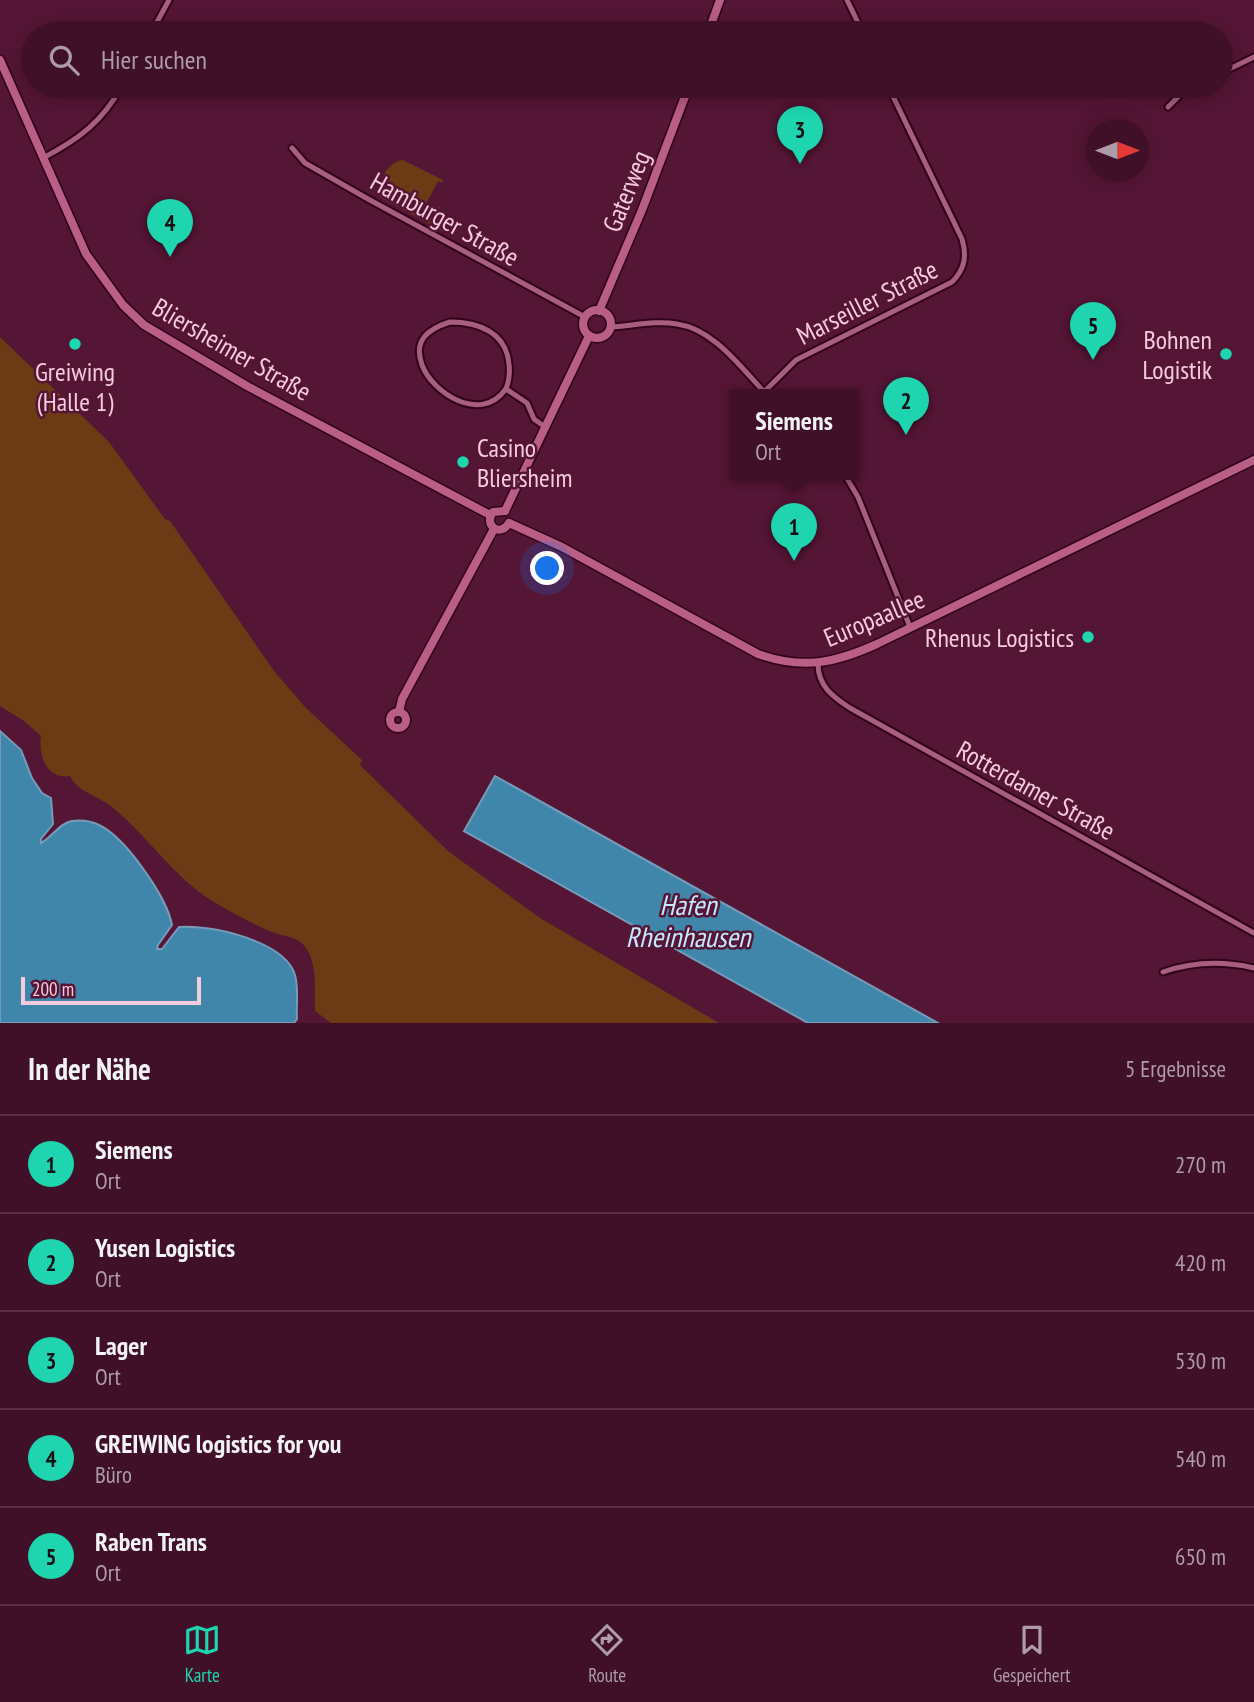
<!DOCTYPE html>
<html lang="de">
<meta charset="utf-8">
<style>
body{margin:0;font-family:"PT Sans Narrow",sans-serif;background:#471930;color:#f1f3f6}
.compass{position:absolute;left:1086px;top:119px;width:63px;height:63px;border-radius:50%;background:#401028;box-shadow:0 4px 18px #0003;rotate:90deg}
.scale{position:absolute;left:21px;bottom:18px;width:180px;box-sizing:border-box;padding-left:7px;border:4px solid #f4ccdb;border-top:0;font-size:19px;line-height:24px;white-space:nowrap;color:#f4ccdb;-webkit-text-stroke:5px #551535;paint-order:stroke}
.you{position:absolute;left:548px;top:569px;width:24px;height:24px;margin:-18px;border:5px solid #fff;border-radius:50%;background:#1a73e8;box-shadow:0 0 0 10px #1a73e833}
.badge{display:grid;place-items:center;width:46px;height:46px;border-radius:50%;background:#1fd5b0;color:#111;font-size:23px;font-weight:700}
.pin{position:absolute;translate:-50% -58px;filter:drop-shadow(0 2px 4px #0008)}
.pin::after{content:'';position:absolute;top:37px;width:24px;height:21px;background:inherit;clip-path:polygon(0 0,100% 0,50% 100%)}
.popup{position:absolute;left:729px;top:389px;width:130px;height:91px;box-sizing:border-box;display:grid;place-content:center;border-radius:0px;background:#401028;filter:drop-shadow(0 2px 5px #0005);font-size:23px;white-space:nowrap;color:#ae9da8}
.popup b{font-size:26px;color:#f1f3f6}
.popup::after{content:'';position:absolute;left:50%;top:100%;margin-left:-14px;border:14px solid transparent;border-top-color:#401028}
.list{margin:0;padding:0;list-style:none}
h2{display:flex;justify-content:space-between;align-items:center;height:91px;margin:0;padding:0 28px;font-size:30px}
h2 small{font-size:23px;font-weight:400;color:#ae9da8}
.list li{display:grid;grid-template-columns:46px 1fr auto;gap:21px;align-items:center;box-sizing:border-box;height:98px;padding:0 28px;border-top:2px solid #593045}
.list b{display:block;font-size:26px;white-space:nowrap}
.list p{margin:0;font-size:23px;white-space:nowrap;color:#ae9da8}
.list em{font-size:23px;font-style:normal;color:#ae9da8}
.icon{flex:none;width:38px;height:38px;fill:none;stroke:currentColor;stroke-width:2;stroke-linecap:round;stroke-linejoin:round}
.map{position:relative;flex:none;width:1254px;height:1023px;overflow:hidden}
.search{position:absolute;background:#401028;box-shadow:0 4px 18px #0003;left:21px;right:21px;top:21px;height:77px;display:flex;align-items:center;gap:18px;box-sizing:border-box;padding:0 24px;border-radius:38px;color:#ae9da8;font-size:26px}
.sheet{height:581px;background:#401028}
nav{display:flex;justify-content:space-around;align-items:center;box-sizing:border-box;height:98px;border-top:2px solid #593045;background:#401028;font-size:19px;color:#ae9da8}
nav a{display:grid;justify-items:center;gap:4px}
nav .on{color:#1fd5b0}
.map>svg:first-child{display:block}
.green{fill:#6c3a15}
.water{fill:#4086aa;stroke:#769bb9;stroke-width:2}
.lines{fill:none;stroke-linecap:round;stroke-linejoin:round}
.street-casing{stroke:#32031c;stroke-width:9}
.secondary-casing{stroke:#32031c;stroke-width:11}
.street{stroke:#a75f7d;stroke-width:5}
.secondary{stroke:#b95e86;stroke-width:8}
.poi-dot{fill:#1fd5b0;stroke:#551535;stroke-width:2.5}
.labels{text-anchor:middle;dominant-baseline:central;stroke-width:5;stroke-linejoin:round;paint-order:stroke}
.street-label{font-size:26px;fill:#f4ccdb;stroke:#551535}
.poi-label{font-size:26px;fill:#f4ccdb;stroke:#551535;text-anchor:end}
.water-label{font-size:28px;font-style:italic;fill:#c4e8fe;stroke:#551535}
</style>
<div class="map">
<svg width="1254" height="1023" viewBox="0 0 1254 1023">
<rect width="100%" height="100%" fill="#551535"/>
<g class="green">
<path d="M403 160 443 180 442 183 438 181 426 204 436 210 441 204 436 214 448 220 442 231 380 197C377 182 387 162 403 160Z"/>
<path d="M0 337 109 442 165 519 170 521 274 671 306 708 362 760 360 765 448 851 540 918 719 1023H331L315 1011C314 991 318 965 306 948 298 936 284 937 272 932 255 925 236 915 219 905 176 881 150 838 112 807 99 796 78 793 70 776 47 780 38 756 41 736L24 721 0 706Z"/>
</g>
<g class="water">
<path d="M0 731 21 750 32 778 42 793 51 798 53 824 41 839V843C52 837 60 823 72 821 81 820 91 821 99 825 125 837 167 897 172 925L158 945 157 949H162L179 927C210 924 285 941 295 975 299 989 296 1005 297 1019L294 1023H0Z"/>
<path d="M495 776 938 1023H808L464 831Z"/>
</g>
<g class="lines">
<g class="street-casing">
<g id="street">
<path d="M847 0 863 33"/>
<path d="M151 33 169 0"/>
<path d="M1221 73 1254 57"/>
<path d="M1168 107 1184 91 1194 86"/>
<path d="M292 148 305 163 368 199 585 317"/>
<path d="M43 158C79 139 102 122 122 86"/>
<path d="M450 322C478 322 506 332 509 364 510 372 509 384 505 390 481 423 433 394 422 365 413 340 428 329 450 322Z"/>
<path d="M610 327C632 326 655 320 677 324 714 329 742 369 767 395"/>
<path d="M506 389 527 403 534 419 545 427"/>
<path d="M764 392 796 360 952 282C965 269 967 256 962 239L888 86"/>
<path d="M845 475 858 497 910 627"/>
<path d="M818 664C818 686 833 697 850 708L1254 933"/>
<path d="M1163 972C1192 962 1224 961 1254 968"/>
</g>
</g>
<g class="secondary-casing">
<g id="secondary">
<path d="M708 33 720 0"/>
<path d="M0 60 86 254 123 305 144 325 247 386 490 515"/>
<circle cx="597" cy="324" r="14"/>
<path d="M599 311 642 210 689 86"/>
<path d="M505 511 589 336"/>
<path d="M505 511 493 512C483 525 500 538 509 523"/>
<path d="M509 523 562 547 758 654C803 670 835 663 877 644L1254 460"/>
<circle cx="398" cy="720" r="8"/>
<path d="M399 712 402 699 494 529"/>
</g>
</g>
<use href="#street" class="street"/>
<use href="#secondary" class="secondary"/>
</g>
<g class="poi-dot">
<circle cx="75" cy="344" r="7"/>
<circle cx="1226" cy="354" r="7"/>
<circle cx="463" cy="462" r="7"/>
<circle cx="1088" cy="637" r="7"/>
</g>
<g class="labels">
<g class="street-label">
<text transform="translate(626 191) rotate(-68)">Gaterweg</text>
<text transform="translate(445 219) rotate(29)">Hamburger Straße</text>
<text transform="translate(867 302) rotate(-27)">Marseiller Straße</text>
<text transform="translate(232 349) rotate(30)">Bliersheimer Straße</text>
<text transform="translate(874 618) rotate(-23)">Europaallee</text>
<text transform="translate(1036 790) rotate(29)">Rotterdamer Straße</text>
</g>
<g class="poi-label">
<text x="1212" y="339">Bohnen<tspan x="1212" dy="30">Logistik</tspan></text>
<text x="75" y="371" text-anchor="middle">Greiwing<tspan x="75" dy="30">(Halle 1)</tspan></text>
<text x="477" y="447" text-anchor="start">Casino<tspan x="477" dy="30">Bliersheim</tspan></text>
<text x="1074" y="637">Rhenus Logistics</text>
</g>
<g class="water-label">
<text x="688" y="904">Hafen<tspan x="688" dy="32">Rheinhausen</tspan></text>
</g>
</g>
</svg>
<svg class="compass" viewBox="-18 -18 36 36"><path d="M0-13l5 13h-10z" fill="#e53935"/><path d="M0 13l5-13h-10z" fill="#ae9da8"/></svg>
<div class="scale">200 m</div>
<div class="you"></div>
<div class="pin badge" style="left:794px;top:561px">1</div>
<div class="popup"><b>Siemens</b>Ort</div>
<div class="pin badge" style="left:906px;top:435px">2</div>
<div class="pin badge" style="left:800px;top:164px">3</div>
<div class="pin badge" style="left:170px;top:257px">4</div>
<div class="pin badge" style="left:1093px;top:360px">5</div>
<div class="search"><svg class="icon" aria-label="search" viewBox="0 0 24 24"><circle cx="10" cy="10" r="6"/><path d="M15 15l6 6"/></svg>Hier suchen</div>
</div>
<section class="sheet">
<h2>In der Nähe<small>5 Ergebnisse</small></h2>
<ul class="list">
<li><span class="badge">1</span><div><b>Siemens</b><p>Ort</p></div><em>270 m</em></li>
<li><span class="badge">2</span><div><b>Yusen Logistics</b><p>Ort</p></div><em>420 m</em></li>
<li><span class="badge">3</span><div><b>Lager</b><p>Ort</p></div><em>530 m</em></li>
<li><span class="badge">4</span><div><b>GREIWING logistics for you</b><p>Büro</p></div><em>540 m</em></li>
<li><span class="badge">5</span><div><b>Raben Trans</b><p>Ort</p></div><em>650 m</em></li>
</ul>
</section>
<nav>
<a class="on"><svg class="icon" aria-label="map" viewBox="0 0 24 24"><path d="M3 6l6-2 6 2 6-2v14l-6 2-6-2-6 2zM9 4v14M15 6v14"/></svg>Karte</a>
<a><svg class="icon" aria-label="directions" viewBox="0 0 24 24"><path d="M12 3l9 9-9 9-9-9zM9 14v-3h6M13 9l2 2-2 2"/></svg>Route</a>
<a><svg class="icon" aria-label="saved" viewBox="0 0 24 24"><path d="M7 4h10v16l-5-4-5 4z"/></svg>Gespeichert</a>
</nav>
